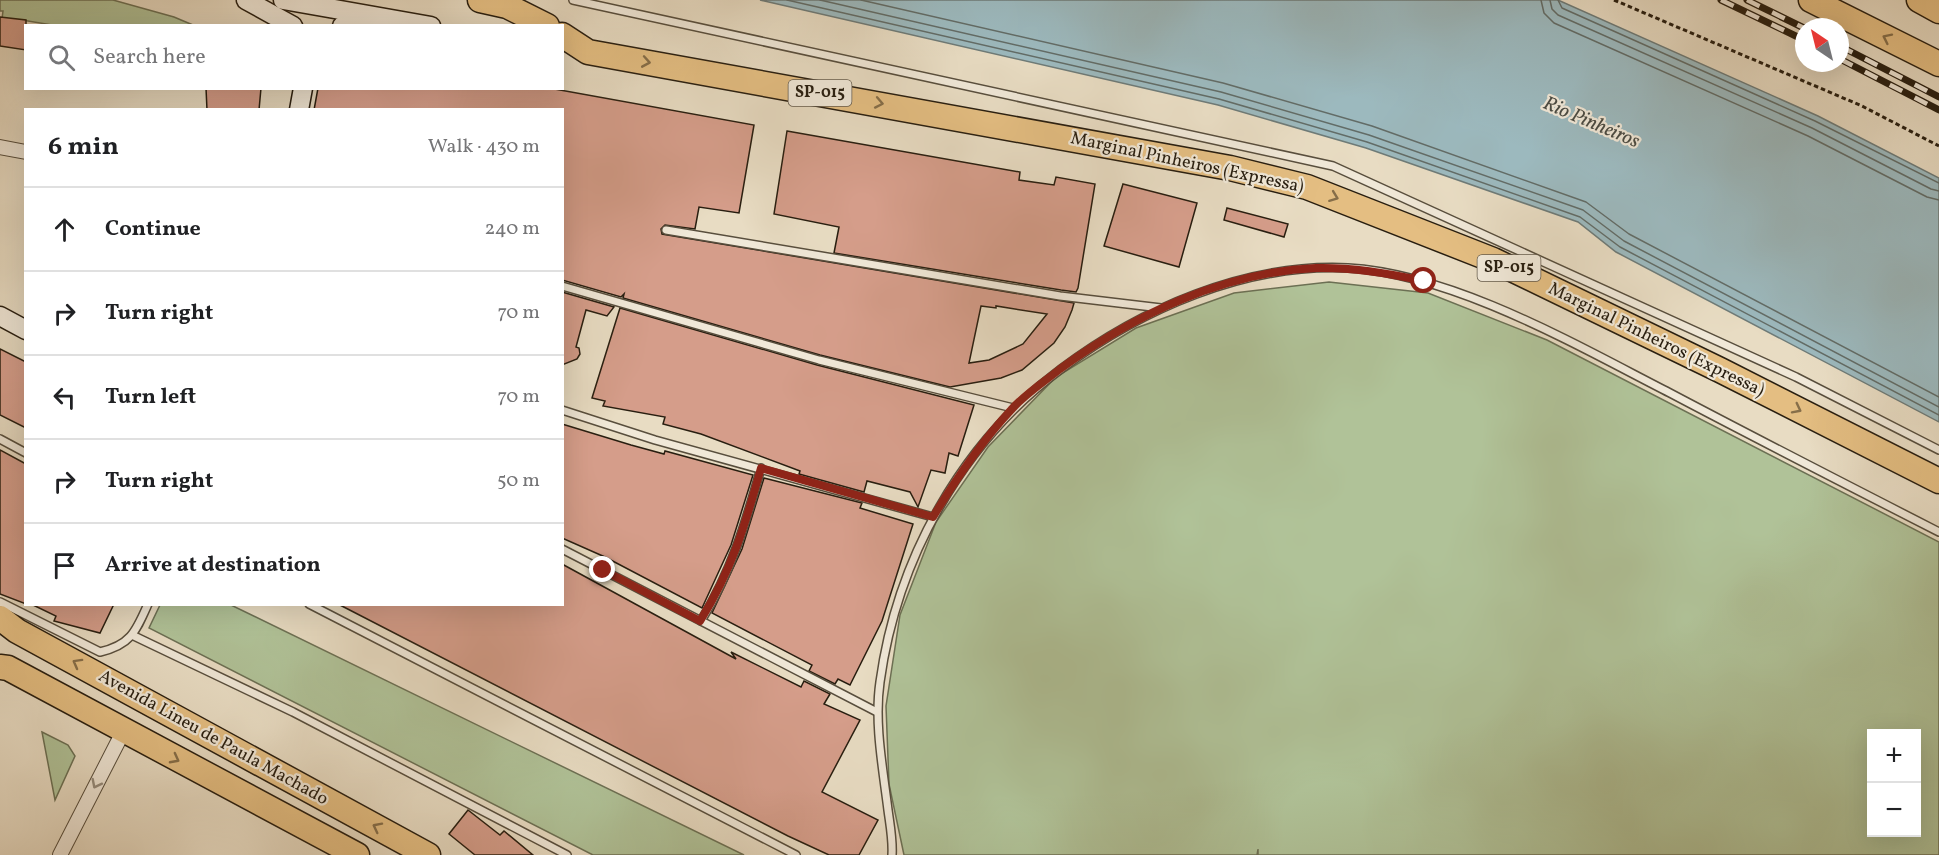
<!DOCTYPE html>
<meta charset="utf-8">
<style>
body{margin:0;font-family:Vollkorn,serif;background:#f6f6f6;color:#202124}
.controls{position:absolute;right:18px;bottom:18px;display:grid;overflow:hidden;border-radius:0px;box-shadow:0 6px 24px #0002}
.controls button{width:54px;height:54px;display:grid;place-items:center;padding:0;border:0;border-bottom:2px solid #e0e0e0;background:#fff;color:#202124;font:30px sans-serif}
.compass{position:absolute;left:1795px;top:18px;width:54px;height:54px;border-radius:50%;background:#fff;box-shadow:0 6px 24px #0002;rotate:325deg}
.stop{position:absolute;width:18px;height:18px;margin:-14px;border:4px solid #8f2418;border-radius:50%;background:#fff}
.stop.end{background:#8f2418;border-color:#fff;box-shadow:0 2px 6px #0008}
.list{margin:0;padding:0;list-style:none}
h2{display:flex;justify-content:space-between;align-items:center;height:78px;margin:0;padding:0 24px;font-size:26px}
h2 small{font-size:20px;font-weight:400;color:#757577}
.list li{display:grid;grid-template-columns:39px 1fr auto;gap:18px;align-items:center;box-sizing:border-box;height:84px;padding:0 24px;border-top:2px solid #e0e0e0}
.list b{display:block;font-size:22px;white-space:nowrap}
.list em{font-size:20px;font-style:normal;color:#757577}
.icon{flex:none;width:33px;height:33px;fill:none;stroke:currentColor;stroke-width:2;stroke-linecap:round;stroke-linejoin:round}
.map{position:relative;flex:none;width:1939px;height:855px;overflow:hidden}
.search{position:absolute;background:#fff;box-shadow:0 6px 24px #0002;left:24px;top:24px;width:540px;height:66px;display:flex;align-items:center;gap:15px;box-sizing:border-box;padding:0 21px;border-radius:0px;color:#757577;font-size:22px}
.panel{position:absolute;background:#fff;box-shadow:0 6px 24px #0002;left:24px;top:108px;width:540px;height:498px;border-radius:0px}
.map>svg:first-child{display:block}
.green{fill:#b0c298;stroke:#6c7054;stroke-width:1.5;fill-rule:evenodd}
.water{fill:#9cb9be;stroke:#6e7b78;stroke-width:1.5}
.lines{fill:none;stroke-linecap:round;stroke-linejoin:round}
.shore{stroke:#626c67;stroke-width:1.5}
.building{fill:#d59d8a;stroke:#281e10;stroke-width:1.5;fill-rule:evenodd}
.lane-casing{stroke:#584e3d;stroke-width:10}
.street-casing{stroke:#584e3d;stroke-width:16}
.secondary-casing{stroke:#281e10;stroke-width:21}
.highway-casing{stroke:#281e10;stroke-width:27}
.path{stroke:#281e10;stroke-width:3;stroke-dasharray:4.5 3;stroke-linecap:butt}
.lane{stroke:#f0e8d8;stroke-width:7}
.street{stroke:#f0e8d8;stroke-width:14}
.secondary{stroke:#f0e8d8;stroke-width:18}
.highway{stroke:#e4be82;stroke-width:24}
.rail-casing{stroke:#281e10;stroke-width:7}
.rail{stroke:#f0e8d8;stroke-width:4.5;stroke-dasharray:14;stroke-linecap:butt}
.oneway{stroke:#866e49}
.oneway2{stroke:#968d7e}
.route{stroke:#8f2418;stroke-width:8}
.labels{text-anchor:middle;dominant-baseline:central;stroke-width:4.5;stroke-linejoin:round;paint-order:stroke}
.shield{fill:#f0e8d8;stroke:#645b4c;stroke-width:1.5}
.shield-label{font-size:16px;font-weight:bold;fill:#281e10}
.street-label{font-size:18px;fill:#281e10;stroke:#f0e8d8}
.water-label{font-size:20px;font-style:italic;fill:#4b4c44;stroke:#f0e8d8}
</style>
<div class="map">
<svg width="1939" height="855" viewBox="0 0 1939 855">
<rect width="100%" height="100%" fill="#e8dcc3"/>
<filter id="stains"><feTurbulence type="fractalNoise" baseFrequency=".00333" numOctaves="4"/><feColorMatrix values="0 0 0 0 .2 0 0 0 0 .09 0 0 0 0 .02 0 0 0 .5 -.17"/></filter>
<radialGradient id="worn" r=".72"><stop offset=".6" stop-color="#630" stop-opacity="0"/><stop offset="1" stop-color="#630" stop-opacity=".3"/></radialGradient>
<g class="green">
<path d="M0 0H113L174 17 193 25 58 26 22 20 1 27 3 11H0Z"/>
<path d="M1329 282 1428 293 1547 340 1939 542V855H1258V849L1257 855H904L889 784 886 706 900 615 936 522 988 447 1056 377 1136 328 1234 293ZM1872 734H1916V832H1872Z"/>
<path d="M160 605H231L744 855H593L149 628Z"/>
<path d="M42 732 68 745 75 756 55 800Z"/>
</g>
<path class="water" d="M760 0H1558L1818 116 1939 178V422L1616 252 1578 222 1366 148 1218 105Z"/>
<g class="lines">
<g class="shore">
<path d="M787 0 1219 99 1367 142 1580 217 1620 247 1939 415"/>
<path d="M820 0 1221 92 1369 135 1583 210 1624 241 1939 407"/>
<path d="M861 0 1223 83 1372 126 1586 202 1629 234 1939 397"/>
<path d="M1541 0 1544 13 1554 23 1808 136 1927 197 1939 200"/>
<path d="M1550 0 1552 9 1558 15 1812 128 1931 189 1939 191"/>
<path d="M1558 0 1562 8 1815 121 1939 183"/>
</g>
</g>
<g class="building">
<path d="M0 17 26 20V50L0 46Z"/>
<path d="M206 88H261L259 110H207Z"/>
<path d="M318 88H549L754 125 739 213 699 207 695 229 665 225 661 229 662 234 1074 303 1072 310 1065 327 1054 343 1022 370 1001 378 950 387 820 355 623 298 624 294 621 297 562 280V110H314ZM981 306 996 308V306L1047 314 1023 344 989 360 969 363Z"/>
<path d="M787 131 1020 172 1019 180 1054 185 1056 177 1095 184 1078 288 1076 292 1061 290 834 253 839 227 774 214Z"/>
<path d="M1123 184 1197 203 1179 267 1104 246Z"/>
<path d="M1227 208 1288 224 1284 237 1224 220Z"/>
<path d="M562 292 614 307 607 316 586 310 576 347 579 348 580 354 577 359 562 365Z"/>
<path d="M620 308 817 365 974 405 958 456 949 453 945 473 931 470 918 507 910 492 867 481 864 492 799 474 800 471 701 434 663 424 665 417 603 406 605 401 592 398Z"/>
<path d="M0 349 26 362V428L0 415Z"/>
<path d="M562 424 631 445 664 454 665 451 753 475 731 545 702 608 605 557 562 538Z"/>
<path d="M0 450 26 464V604L0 594Z"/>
<path d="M764 478 862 503 860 508 913 524 882 621 850 685 838 679 835 684 809 671 812 665 712 613 742 549Z"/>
<path d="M562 564 736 659 731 652 801 687 804 681 830 694 824 704 860 720 822 792 878 820 859 855H829L788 836 338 604H562Z"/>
<path d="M31 604H114L100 633 54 621 56 616Z"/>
<path d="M468 810 500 835 504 831 533 855H475L449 834Z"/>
</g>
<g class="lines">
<g class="lane-casing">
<g id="lane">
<path d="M573 0 1333 166 1796 377 1939 450"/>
<path d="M666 230 1060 296 1161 308"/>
<path d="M562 286 819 360 1013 408"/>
<path d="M562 410 655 440 933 517"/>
<path d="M0 439 26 453"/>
<path d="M562 549 877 712"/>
<path d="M0 602 100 652C131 645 136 631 148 604"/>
<path d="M309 604 796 855"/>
<path d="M701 621C732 570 745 525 761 468"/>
<path d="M134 636 293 712 567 855"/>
<path d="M892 855C893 840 890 825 888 810 883 769 874 723 880 682 897 559 961 443 1061 369 1141 309 1245 263 1348 268 1454 274 1576 345 1670 393 1759 440 1849 486 1939 532"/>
</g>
</g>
<g class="street-casing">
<g id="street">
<path d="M0 147 26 152"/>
<path d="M60 855 123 732"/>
</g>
</g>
<g class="secondary-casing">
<g id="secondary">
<path d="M246 0 293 26"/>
<path d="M283 0 431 26"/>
<path d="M342 26 371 18"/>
<path d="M299 110 303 88"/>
<path d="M0 316 26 330"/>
</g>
</g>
<g class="highway-casing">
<g id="highway">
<path d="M480 0 507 6 547 26"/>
<path d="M1811 0 1939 64"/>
<path d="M1919 0 1939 11"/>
<path d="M562 35 588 52 1230 168 1307 187 1493 260 1720 370 1939 481"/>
<path d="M0 618 17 631 428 855"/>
<path d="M0 667 8 668 357 855"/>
</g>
</g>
<path class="path" d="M1614 0 1862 106 1939 146"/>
<use href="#lane" class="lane"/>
<use href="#street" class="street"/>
<use href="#secondary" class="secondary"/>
<use href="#highway" class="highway"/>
<g class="rail-casing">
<g id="rail">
<path d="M1721 0 1804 40"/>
<path d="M1747 0 1804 28"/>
<path d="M1840 46 1939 97"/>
<path d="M1840 59 1939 110"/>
</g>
</g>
<use href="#rail" class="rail"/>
</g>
<defs><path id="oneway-chevron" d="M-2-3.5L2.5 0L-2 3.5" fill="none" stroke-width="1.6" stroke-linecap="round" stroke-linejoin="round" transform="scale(1.5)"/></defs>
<g class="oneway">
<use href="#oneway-chevron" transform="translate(1887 38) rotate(-154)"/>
<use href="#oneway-chevron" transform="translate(646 62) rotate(10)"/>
<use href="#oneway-chevron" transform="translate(879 103) rotate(11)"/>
<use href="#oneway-chevron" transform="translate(1334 197) rotate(21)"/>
<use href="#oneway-chevron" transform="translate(1797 409) rotate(27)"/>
<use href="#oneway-chevron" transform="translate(77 663) rotate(-151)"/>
<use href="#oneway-chevron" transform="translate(175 759) rotate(28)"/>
<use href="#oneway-chevron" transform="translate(377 827) rotate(-153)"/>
</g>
<use class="oneway2" href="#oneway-chevron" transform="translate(96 784) rotate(117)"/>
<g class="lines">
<path class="route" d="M603 570 700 621C732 570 745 525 761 468L933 517C956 479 981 442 1011 410 1025 394 1044 382 1060 369 1134 315 1223 272 1316 268 1353 267 1388 273 1424 281"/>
</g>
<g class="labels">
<g class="shield">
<rect x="788.5" y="80" width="63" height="26" rx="4.5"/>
<rect x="1477.5" y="255" width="63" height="26" rx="4.5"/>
</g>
<g class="shield-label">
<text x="820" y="93">SP-015</text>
<text x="1509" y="268">SP-015</text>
</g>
<g class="street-label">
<text transform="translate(1187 163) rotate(12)">Marginal Pinheiros (Expressa)</text>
<text transform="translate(1656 340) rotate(26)">Marginal Pinheiros (Expressa)</text>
<text transform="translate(213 738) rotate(29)">Avenida Lineu de Paula Machado</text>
</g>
<g class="water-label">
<text transform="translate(1591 123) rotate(23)">Rio Pinheiros</text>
</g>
</g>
<rect width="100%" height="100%" filter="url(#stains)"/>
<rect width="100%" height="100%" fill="url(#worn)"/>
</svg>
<div class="controls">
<button>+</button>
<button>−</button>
</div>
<svg class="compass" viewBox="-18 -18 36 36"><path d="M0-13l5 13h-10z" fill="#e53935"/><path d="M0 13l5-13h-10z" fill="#757577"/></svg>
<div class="stop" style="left:1424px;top:281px"></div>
<div class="stop end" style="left:603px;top:570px"></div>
<div class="search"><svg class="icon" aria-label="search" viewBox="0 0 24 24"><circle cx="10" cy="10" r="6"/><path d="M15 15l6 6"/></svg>Search here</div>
<section class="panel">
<h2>6 min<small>Walk · 430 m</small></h2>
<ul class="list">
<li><svg class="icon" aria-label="ahead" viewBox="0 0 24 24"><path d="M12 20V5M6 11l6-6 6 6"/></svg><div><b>Continue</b></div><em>240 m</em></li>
<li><svg class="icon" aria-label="right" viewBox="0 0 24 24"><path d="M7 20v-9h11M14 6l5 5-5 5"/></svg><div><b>Turn right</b></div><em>70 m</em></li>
<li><svg class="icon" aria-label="left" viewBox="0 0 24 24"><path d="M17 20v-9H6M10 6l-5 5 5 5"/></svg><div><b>Turn left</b></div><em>70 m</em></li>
<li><svg class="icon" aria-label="right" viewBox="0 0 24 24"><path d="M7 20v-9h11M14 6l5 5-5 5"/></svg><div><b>Turn right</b></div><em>50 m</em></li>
<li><svg class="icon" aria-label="arrive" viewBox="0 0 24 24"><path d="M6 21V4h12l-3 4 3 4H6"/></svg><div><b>Arrive at destination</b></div></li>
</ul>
</section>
</div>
